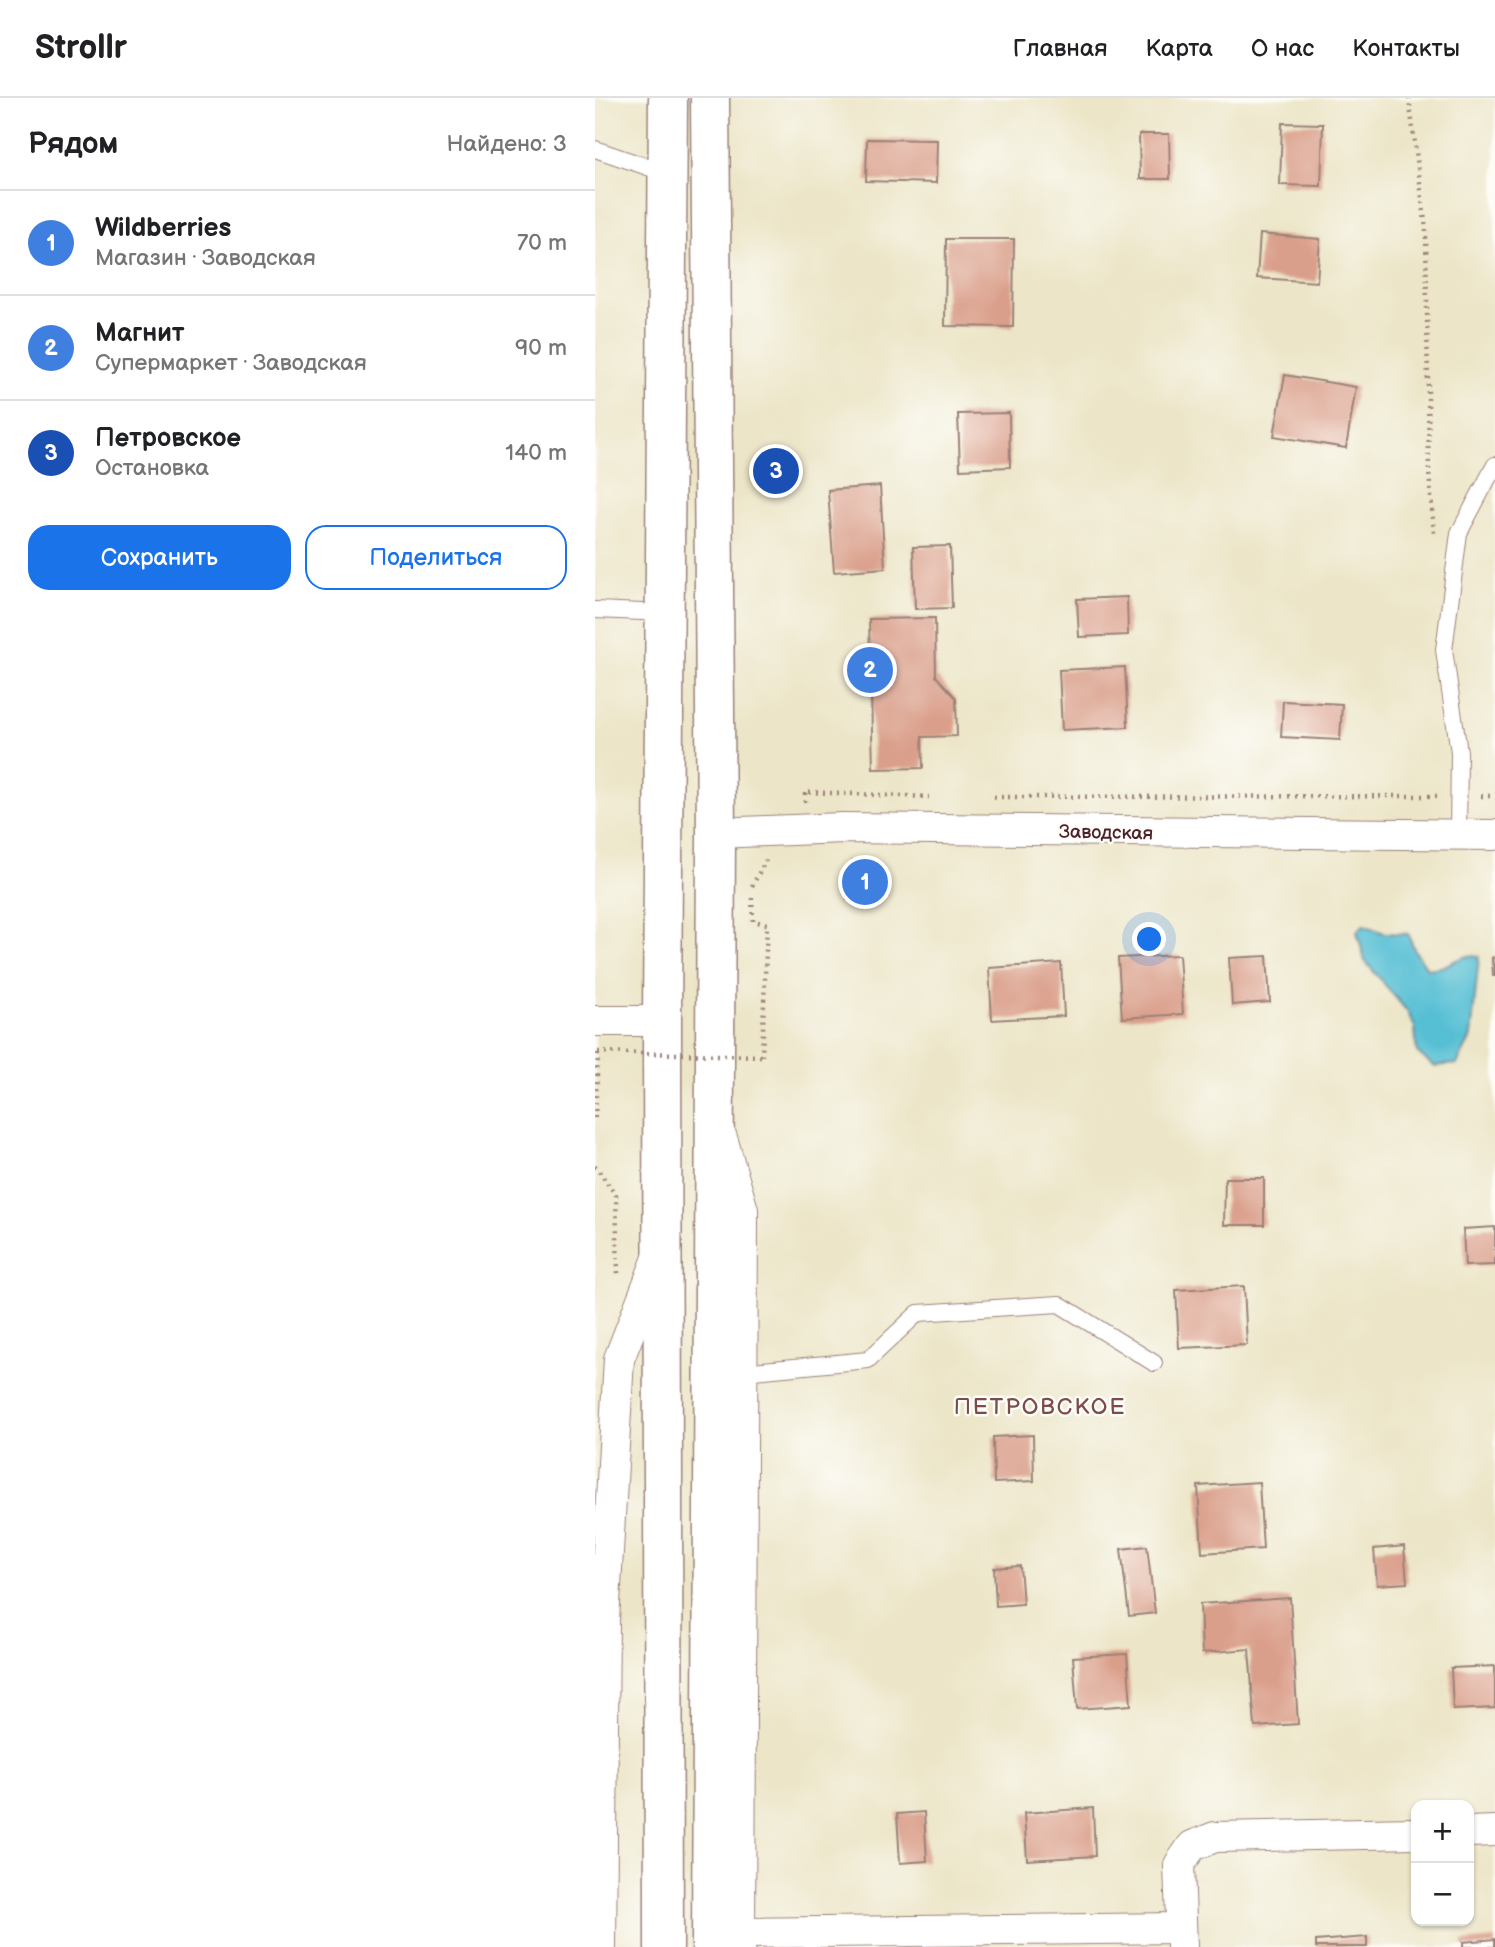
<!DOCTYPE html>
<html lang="ru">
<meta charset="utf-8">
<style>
body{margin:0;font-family:"Balsamiq Sans",sans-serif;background:#f6f6f6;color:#202124}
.controls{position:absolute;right:21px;bottom:21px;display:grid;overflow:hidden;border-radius:14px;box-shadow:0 2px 5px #0004}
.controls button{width:63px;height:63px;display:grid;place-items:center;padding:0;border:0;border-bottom:2px solid #e0e0e0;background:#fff;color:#202124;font:35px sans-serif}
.you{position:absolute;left:555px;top:842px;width:24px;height:24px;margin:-18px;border:5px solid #fff;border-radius:50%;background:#1a73e8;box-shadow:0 0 0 10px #1a73e833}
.badge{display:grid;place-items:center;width:46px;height:46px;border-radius:50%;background:#1a73e8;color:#fff;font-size:23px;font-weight:700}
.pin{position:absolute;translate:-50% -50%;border:4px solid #fff;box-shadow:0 2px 7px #0006}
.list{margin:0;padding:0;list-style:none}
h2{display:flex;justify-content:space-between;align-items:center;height:91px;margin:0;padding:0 28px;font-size:30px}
h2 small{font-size:23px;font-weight:400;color:#757577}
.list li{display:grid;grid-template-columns:46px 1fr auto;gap:21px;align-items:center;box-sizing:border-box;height:105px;padding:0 28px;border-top:2px solid #e0e0e0}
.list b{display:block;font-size:26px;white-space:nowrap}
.list p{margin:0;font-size:23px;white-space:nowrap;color:#757577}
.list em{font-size:23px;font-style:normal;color:#757577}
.actions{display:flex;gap:14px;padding:21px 28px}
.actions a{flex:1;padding:16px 0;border:2px solid #1a73e8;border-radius:21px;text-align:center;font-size:24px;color:#1a73e8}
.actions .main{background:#1a73e8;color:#fff}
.map{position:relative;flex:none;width:900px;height:1849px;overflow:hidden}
header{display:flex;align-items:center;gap:42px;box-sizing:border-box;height:98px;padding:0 35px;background:#fff;border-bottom:2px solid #e0e0e0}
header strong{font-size:33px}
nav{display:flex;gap:38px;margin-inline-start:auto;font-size:24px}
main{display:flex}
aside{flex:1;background:#fff}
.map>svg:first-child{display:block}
.water{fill:#57bfd4;stroke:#506f80;stroke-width:2}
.building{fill:#da9f8a}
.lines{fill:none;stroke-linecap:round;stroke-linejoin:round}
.service-casing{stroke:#9b8279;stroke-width:18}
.minor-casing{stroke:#9b8279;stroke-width:32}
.trunk-casing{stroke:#9b8279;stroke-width:41}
.path{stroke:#9b8279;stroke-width:4.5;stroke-dasharray:2 5;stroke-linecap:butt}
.service{stroke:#fff;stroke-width:16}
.minor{stroke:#fff;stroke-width:30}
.trunk{stroke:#fff;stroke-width:38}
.path-bridge{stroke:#9b8279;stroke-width:4.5;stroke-dasharray:2 5;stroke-linecap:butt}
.labels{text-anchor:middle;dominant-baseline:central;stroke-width:5;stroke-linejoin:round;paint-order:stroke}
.street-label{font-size:19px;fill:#4a1f2b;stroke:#fdfcf7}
.quarter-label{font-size:23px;letter-spacing:2px;fill:#7c4c4c;stroke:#fdfcf7}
</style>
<header>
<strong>Strollr</strong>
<nav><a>Главная</a><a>Карта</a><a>О нас</a><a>Контакты</a></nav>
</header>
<main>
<aside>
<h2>Рядом<small>Найдено: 3</small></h2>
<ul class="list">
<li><span class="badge" style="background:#3f7fe0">1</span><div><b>Wildberries</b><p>Магазин · Заводская</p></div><em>70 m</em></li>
<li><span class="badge" style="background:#3f7fe0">2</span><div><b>Магнит</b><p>Супермаркет · Заводская</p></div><em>90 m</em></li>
<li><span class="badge" style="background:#1a4fb4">3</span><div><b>Петровское</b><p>Остановка</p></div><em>140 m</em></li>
</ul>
<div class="actions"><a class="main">Сохранить</a><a>Поделиться</a></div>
</aside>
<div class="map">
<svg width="900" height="1849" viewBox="0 0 900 1849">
<rect width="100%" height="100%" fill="#fdfcf7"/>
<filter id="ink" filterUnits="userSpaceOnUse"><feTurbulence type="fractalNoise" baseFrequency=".0143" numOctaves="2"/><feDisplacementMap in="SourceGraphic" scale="14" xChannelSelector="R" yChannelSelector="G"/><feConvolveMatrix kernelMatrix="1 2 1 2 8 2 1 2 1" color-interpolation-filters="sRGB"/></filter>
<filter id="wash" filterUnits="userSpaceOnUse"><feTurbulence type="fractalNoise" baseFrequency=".00686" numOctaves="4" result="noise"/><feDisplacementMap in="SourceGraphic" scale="28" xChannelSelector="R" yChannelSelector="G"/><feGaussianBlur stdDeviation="1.57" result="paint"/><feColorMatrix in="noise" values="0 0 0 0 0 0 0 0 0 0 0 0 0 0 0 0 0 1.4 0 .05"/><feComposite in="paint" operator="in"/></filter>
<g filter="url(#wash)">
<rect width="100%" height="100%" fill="#ece5c7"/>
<path class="water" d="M769 827 789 835 813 836 820 853 832 870C853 873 864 854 884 858L876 939 862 966 838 968 822 954 820 929 812 913 770 863 762 833Z"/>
<g id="blocks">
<g class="building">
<path d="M687 25 728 26 726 88 685 87Z"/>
<path d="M544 36H574L575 81H545Z"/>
<path d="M272 41 342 42 341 85 271 83Z"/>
<path d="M665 136 725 141 722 184 662 180Z"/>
<path d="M351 141H419L418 229 350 228Z"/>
<path d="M690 277 761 289 751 350 679 338Z"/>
<path d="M414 315 415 369 365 371 363 316Z"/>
<path d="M285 388 290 470 239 474 233 392Z"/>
<path d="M355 448 357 510 320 511 318 449Z"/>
<path d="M532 499 533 537 484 539 482 501Z"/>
<path d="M340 520 341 578 361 600 362 638 327 639 328 670 278 671 274 521Z"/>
<path d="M530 569 533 629 467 632 464 572Z"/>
<path d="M688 603 747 606 745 642 686 639Z"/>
<path d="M257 763 288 767 284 806 252 802Z"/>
<path d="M584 857 588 916 527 920 523 860Z"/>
<path d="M672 858 675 904 637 907 634 860Z"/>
<path d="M900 859V878H898L897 860Z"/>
<path d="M466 865 469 918 397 922 394 870Z"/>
<path d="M630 1080H669V1127H629Z"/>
<path d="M900 1129V1167L870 1168 868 1131Z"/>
<path d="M649 1188 652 1247 584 1250 581 1192Z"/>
<path d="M438 1337 439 1383 399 1385 398 1339Z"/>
<path d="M664 1384 668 1451 607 1455 603 1388Z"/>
<path d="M552 1448 560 1515 534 1518 526 1451Z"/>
<path d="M809 1448 812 1485 782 1487 779 1451Z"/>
<path d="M425 1468 428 1506 401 1508 399 1470Z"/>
<path d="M695 1500 703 1626 660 1629 654 1551 607 1555 605 1506Z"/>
<path d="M532 1556 536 1607 482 1611 478 1559Z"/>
<path d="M900 1568V1610L858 1612 856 1570Z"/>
<path d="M498 1710 500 1758 432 1762 429 1715Z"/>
<path d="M329 1714 332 1763 305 1765 302 1716Z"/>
<path d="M772 1839V1849H721V1843Z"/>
<path d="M900 1841V1849H868V1844Z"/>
</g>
</g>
</g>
<g filter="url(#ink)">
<use href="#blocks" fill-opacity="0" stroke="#9b8279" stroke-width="2"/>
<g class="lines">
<g class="service-casing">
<g id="service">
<path d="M0 51 73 76"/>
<path d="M0 512 71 515"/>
<path d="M863 738 864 654 849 552 864 435 900 367"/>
<path d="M147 1274 273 1262 323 1215 464 1206 559 1265"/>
</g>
</g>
<g class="minor-casing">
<g id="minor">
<path d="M121 735 248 730 900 737"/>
<path d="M0 923H67"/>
<path d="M127 1040 148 1112 145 1849"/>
<path d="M874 1734 900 1733"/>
<path d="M145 1835 585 1830"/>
<path d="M6 1849 9 1523 24 1261 63 1160"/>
<path d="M587 1849 584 1767 597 1748 620 1739 821 1735"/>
</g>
</g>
<g class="trunk-casing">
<g id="trunk">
<path d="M115 0 121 735 116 1849"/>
<path d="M69 1849 67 923 73 0"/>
</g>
</g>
<g class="path">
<path d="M814 0 831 131 834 374 839 435"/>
<path d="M886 698H900"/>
<path d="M399 699 842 698"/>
<path d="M210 704V694L334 699"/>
<path d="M157 788 171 762"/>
<path d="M157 800 158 823 172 826 167 958"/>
<path d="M0 1020 3 954"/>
<path d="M0 1068 21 1097 23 1177"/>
</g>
<use href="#service" class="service"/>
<use href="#minor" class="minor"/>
<use href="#trunk" class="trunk"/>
<path class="path-bridge" d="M3 954 167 958"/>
</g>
</g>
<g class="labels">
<g class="street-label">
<text transform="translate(511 735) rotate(1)">Заводская</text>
</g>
<g class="quarter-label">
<text x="445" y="1309">ПЕТРОВСКОЕ</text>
</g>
</g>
</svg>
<div class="controls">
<button>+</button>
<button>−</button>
</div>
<div class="you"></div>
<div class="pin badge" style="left:270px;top:784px;background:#3f7fe0">1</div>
<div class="pin badge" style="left:275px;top:572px;background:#3f7fe0">2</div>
<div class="pin badge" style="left:181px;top:373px;background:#1a4fb4">3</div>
</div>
</main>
